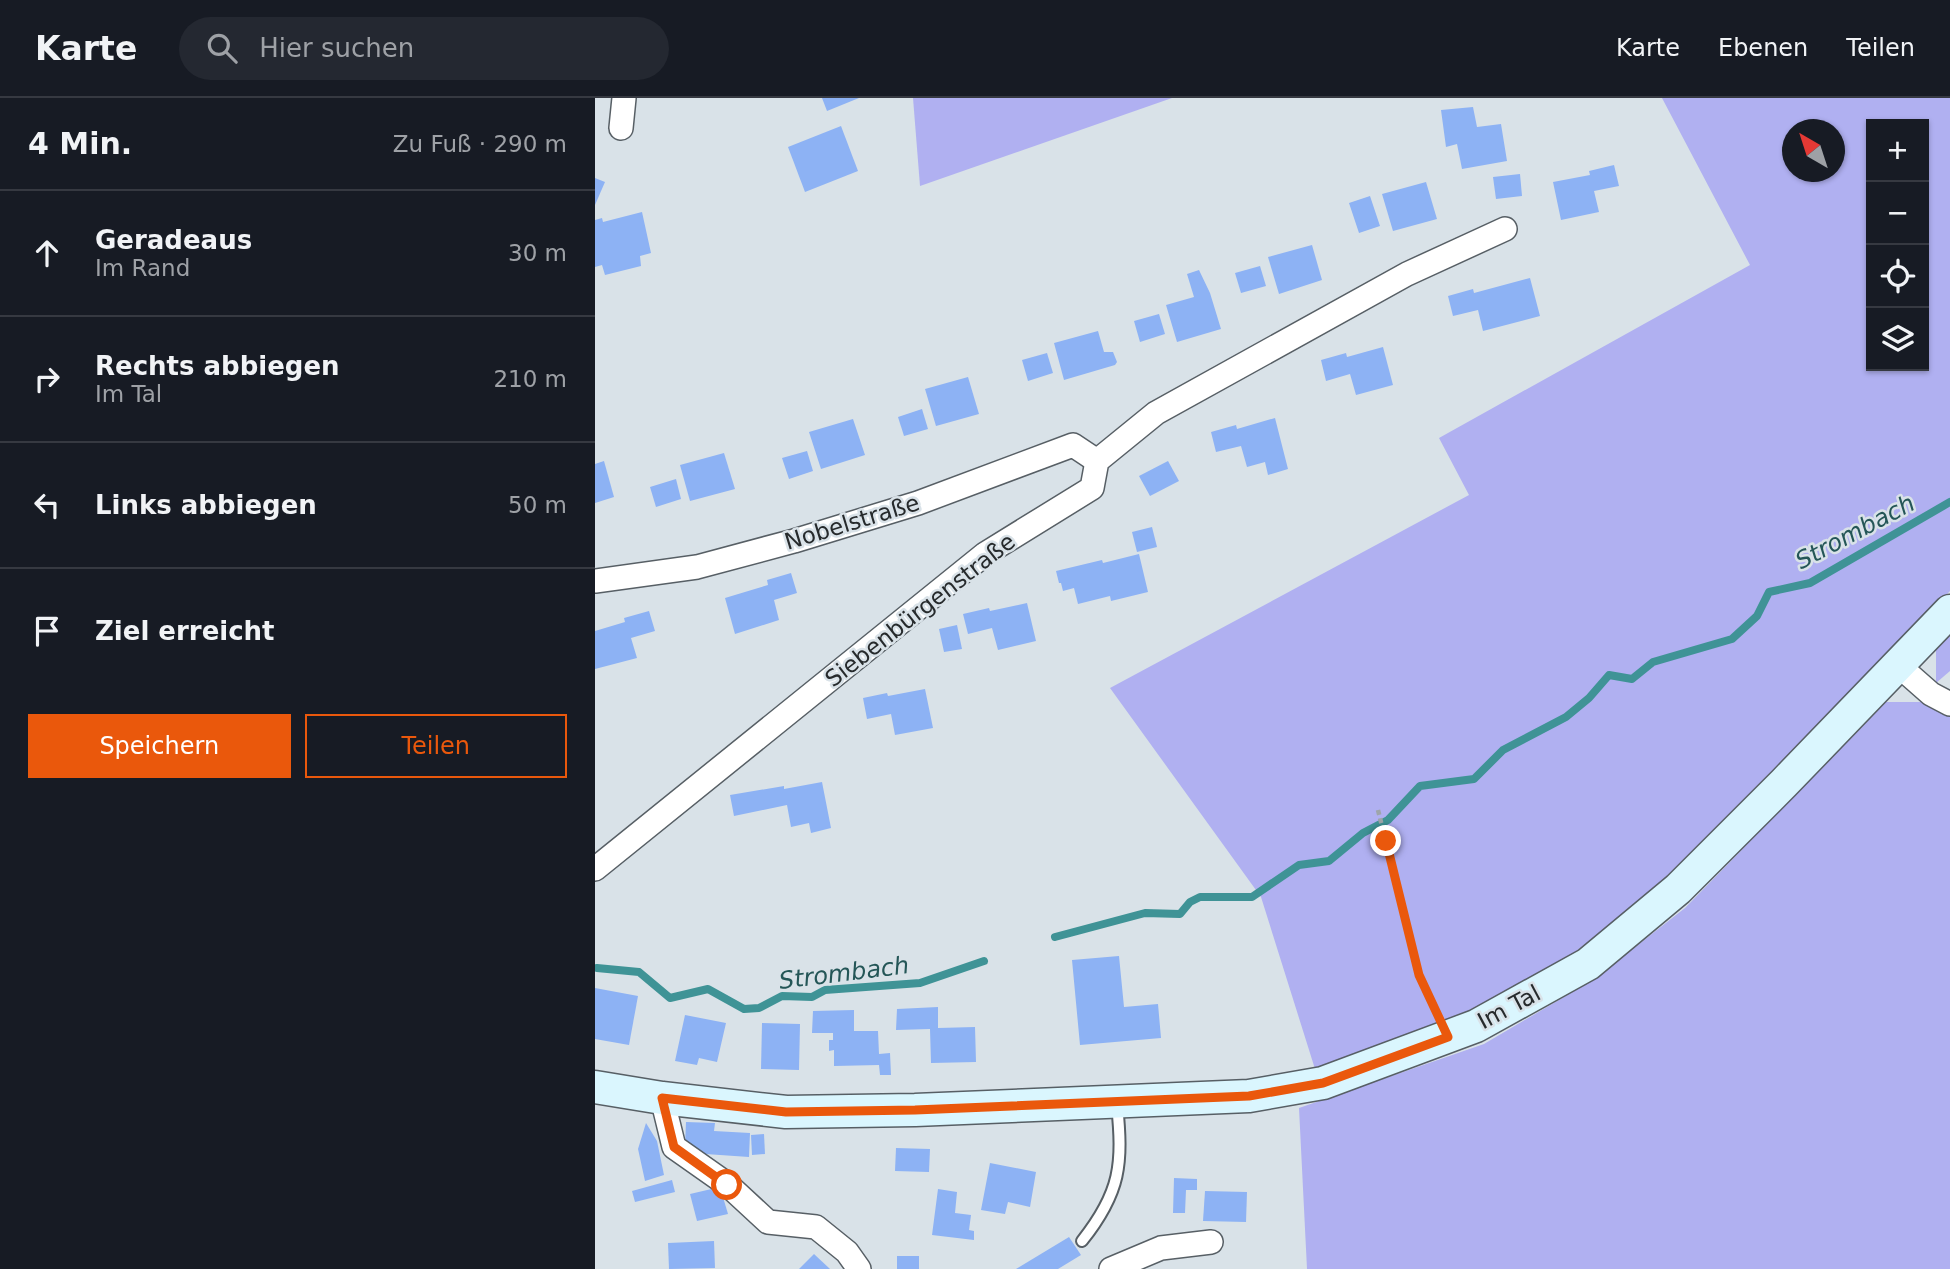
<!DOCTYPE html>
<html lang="de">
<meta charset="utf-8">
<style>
body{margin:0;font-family:"DejaVu Sans",sans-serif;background:#242831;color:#f1f3f6}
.controls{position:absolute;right:21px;top:21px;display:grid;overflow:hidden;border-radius:0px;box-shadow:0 2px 5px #0004}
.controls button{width:63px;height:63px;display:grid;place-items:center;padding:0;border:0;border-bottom:2px solid #363941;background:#171b24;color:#f1f3f6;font:35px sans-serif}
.compass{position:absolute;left:1187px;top:21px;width:63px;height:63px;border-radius:50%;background:#171b24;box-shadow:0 2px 5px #0004;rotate:321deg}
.stop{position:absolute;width:21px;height:21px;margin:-16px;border:5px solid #ea580c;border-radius:50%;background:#fff}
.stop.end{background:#ea580c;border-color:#fff;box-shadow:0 2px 7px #0008}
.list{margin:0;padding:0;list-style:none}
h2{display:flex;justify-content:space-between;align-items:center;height:91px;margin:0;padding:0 28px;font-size:30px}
h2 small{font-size:23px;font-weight:400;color:#9ea1a6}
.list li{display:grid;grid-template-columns:46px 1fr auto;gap:21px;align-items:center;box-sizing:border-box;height:126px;padding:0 28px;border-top:2px solid #363941}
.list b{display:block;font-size:26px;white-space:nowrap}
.list p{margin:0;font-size:23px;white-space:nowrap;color:#9ea1a6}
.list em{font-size:23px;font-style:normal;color:#9ea1a6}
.actions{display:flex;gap:14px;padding:21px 28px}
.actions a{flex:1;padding:16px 0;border:2px solid #ea580c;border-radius:0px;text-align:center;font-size:24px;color:#ea580c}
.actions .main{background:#ea580c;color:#fff}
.icon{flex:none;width:38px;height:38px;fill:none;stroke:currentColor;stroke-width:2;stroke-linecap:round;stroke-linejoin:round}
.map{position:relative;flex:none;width:1355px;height:1171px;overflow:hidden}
header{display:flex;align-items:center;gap:42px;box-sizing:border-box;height:98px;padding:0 35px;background:#171b24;border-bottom:2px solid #363941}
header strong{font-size:33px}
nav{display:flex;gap:38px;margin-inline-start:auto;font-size:24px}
.search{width:490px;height:63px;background:#242831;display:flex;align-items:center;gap:18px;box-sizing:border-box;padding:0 24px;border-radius:38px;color:#9ea1a6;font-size:26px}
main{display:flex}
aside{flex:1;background:#171b24}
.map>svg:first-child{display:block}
.green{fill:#b0b0f1;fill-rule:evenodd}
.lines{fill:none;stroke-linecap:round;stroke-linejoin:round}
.stream{stroke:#3f9396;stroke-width:8}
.building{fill:#8db2f4}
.lane-casing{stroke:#575f65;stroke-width:14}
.street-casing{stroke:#575f65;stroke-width:26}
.secondary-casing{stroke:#575f65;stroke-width:35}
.path{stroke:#9ea5aa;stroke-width:4.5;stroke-dasharray:5 3.5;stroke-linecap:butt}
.lane{stroke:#fff;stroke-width:10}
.street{stroke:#fff;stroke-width:23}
.secondary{stroke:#daf6fe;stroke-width:32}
.route{stroke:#ea580c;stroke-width:9}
.labels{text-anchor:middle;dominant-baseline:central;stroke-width:5;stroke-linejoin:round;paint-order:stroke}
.street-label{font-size:23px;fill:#262a2c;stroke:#d9e2e8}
.water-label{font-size:24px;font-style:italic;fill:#245657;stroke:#d9e2e8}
</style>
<header>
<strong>Karte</strong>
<div class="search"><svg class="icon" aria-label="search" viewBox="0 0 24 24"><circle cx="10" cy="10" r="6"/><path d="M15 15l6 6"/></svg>Hier suchen</div>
<nav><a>Karte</a><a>Ebenen</a><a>Teilen</a></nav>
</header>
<main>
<aside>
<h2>4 Min.<small>Zu Fuß · 290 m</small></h2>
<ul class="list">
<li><svg class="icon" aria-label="ahead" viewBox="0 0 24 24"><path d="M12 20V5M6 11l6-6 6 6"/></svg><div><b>Geradeaus</b><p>Im Rand</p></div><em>30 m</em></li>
<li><svg class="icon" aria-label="right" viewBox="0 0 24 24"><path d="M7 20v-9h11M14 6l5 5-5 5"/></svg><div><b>Rechts abbiegen</b><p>Im Tal</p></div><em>210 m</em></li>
<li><svg class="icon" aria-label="left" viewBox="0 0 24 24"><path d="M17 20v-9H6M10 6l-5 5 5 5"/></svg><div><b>Links abbiegen</b></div><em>50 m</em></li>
<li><svg class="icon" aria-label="arrive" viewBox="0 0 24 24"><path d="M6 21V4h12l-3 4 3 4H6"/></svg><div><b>Ziel erreicht</b></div></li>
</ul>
<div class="actions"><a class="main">Speichern</a><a>Teilen</a></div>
</aside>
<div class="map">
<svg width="1355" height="1171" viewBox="0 0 1355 1171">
<rect width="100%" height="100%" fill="#d9e2e8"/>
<g class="green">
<path d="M318 0H577L325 88Z"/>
<path d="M1067 0H1355V493L1149 708 1063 790 980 854 902 902 720 971 666 799 515 590 874 397 844 340 1155 167ZM1276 26H1329V268H1276ZM1198 32H1240V74H1198Z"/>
<path d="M1355 530V573L1341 585V544Z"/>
<path d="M1291 604H1326L1355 618V1171H712L704 1010 889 946 998 882 1090 810Z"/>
</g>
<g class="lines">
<g class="stream">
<path d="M460 839 550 815 585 816 595 804 605 799H657L704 767 734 763 768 735 793 722 825 688 879 681 908 652 971 619 994 600 1014 577 1037 581 1058 564 1137 541 1162 518 1174 494 1215 485 1355 404"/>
<path d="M2 870 44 874 75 900 113 891 149 911 164 910 187 898 217 899 230 892 325 885 389 863"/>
</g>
</g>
<g class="building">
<path d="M227 0H264L232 13Z"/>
<path d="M878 9 882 29 906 26 912 63 867 71 862 46 851 49 846 12Z"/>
<path d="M246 28 263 73 210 94 193 49Z"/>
<path d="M1019 67 1024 88 999 93 1004 114 966 122 958 84 995 77 994 73Z"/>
<path d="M925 76 927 98 901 101 898 79Z"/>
<path d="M0 80 10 84 0 107Z"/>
<path d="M831 84 842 121 798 133 787 96Z"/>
<path d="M775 98 785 128 764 135 754 105Z"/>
<path d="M47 114 56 155 45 158 46 168 10 177 7 167 0 169V122L7 120 8 124Z"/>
<path d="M717 147 727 182 684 196 673 159Z"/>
<path d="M665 168 671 188 646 195 640 175Z"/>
<path d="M604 172 615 195 626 231 582 244 571 207 599 199 592 176Z"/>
<path d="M935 180 945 218 888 233 883 212 858 218 853 198 878 191 879 195Z"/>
<path d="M564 216 570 236 545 244 539 223Z"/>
<path d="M503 233 509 254H518L522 264 520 267 469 282 459 245Z"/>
<path d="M788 249 798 287 761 297 755 276 731 283 726 262 751 255 752 259Z"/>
<path d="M452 255 458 275 433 283 427 262Z"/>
<path d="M373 279 384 316 341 328 330 291Z"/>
<path d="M327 311 333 331 309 338 303 319Z"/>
<path d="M680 320 693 371 673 377 670 364 652 369 646 348 621 354 616 334 641 327 642 331Z"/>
<path d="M258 321 270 357 226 371 214 334Z"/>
<path d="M212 353 218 373 194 381 187 360Z"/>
<path d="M129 355 140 391 95 403 85 367Z"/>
<path d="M9 363 19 399 0 405V366Z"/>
<path d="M573 363 584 383 555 398 544 378Z"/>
<path d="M81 381 86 401 61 409 55 389Z"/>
<path d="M557 429 562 449 542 454 537 434Z"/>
<path d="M544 456 553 494 516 503 515 498 483 506 479 490 468 493 466 485H464L461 473 507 462 508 465Z"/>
<path d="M196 475 202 495 179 502 184 522 140 536 130 500 173 487 172 482Z"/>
<path d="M432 505 441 543 403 552 397 530 373 536 368 516 394 510 395 513Z"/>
<path d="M54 513 60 533 36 540 42 560 0 571V533L30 524 29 520Z"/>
<path d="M362 527 367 551 349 554 344 531Z"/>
<path d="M330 591 338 630 300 637 296 616 272 621 268 600 292 595 293 598Z"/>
<path d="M227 684 236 730 216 735 214 725 196 729 192 707 139 718 135 697 189 688V691Z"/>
<path d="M524 858 529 909 563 906 566 940 485 947 477 862Z"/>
<path d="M0 890 43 898 34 947 0 941Z"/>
<path d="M343 909V930L380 929 381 964 336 965 335 931 301 932 302 911Z"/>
<path d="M259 912V933H283L284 956 295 955 296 977H285L284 967 239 968V952L234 953V942H238V935H217L218 913Z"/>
<path d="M90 917 131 925 122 964 104 960 102 967 80 963Z"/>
<path d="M167 925 205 926 204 972 166 971Z"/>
<path d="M91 1024 120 1025 119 1033 155 1035 154 1059 96 1055 90 1048Z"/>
<path d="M51 1025 62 1043 69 1077 50 1083 43 1051Z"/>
<path d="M169 1036 170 1056 157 1057 156 1037Z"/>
<path d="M301 1050 335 1051 334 1074 300 1073Z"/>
<path d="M395 1065 441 1074 435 1109 413 1104 410 1116 386 1112Z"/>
<path d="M579 1080 602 1081V1092H591L590 1115H578Z"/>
<path d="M77 1082 80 1094 40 1104 37 1093Z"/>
<path d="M125 1089 133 1116 102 1123 95 1096Z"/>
<path d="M343 1091 362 1094 360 1115 376 1117 374 1132 379 1133V1142L337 1137Z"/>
<path d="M610 1093 652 1094 651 1124 608 1123Z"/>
<path d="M474 1139 486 1157 463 1171H421Z"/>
<path d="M119 1143 120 1170 74 1171 73 1145Z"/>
<path d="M219 1156 235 1171H204Z"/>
<rect x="302" y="1158" width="22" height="13"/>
</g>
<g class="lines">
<g class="lane-casing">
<path id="lane" d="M487 1143C526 1094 528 1066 522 1006"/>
</g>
<g class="street-casing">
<g id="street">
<path d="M26 30 29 0"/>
<path d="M0 483 102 469 199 443 323 405 478 347 502 363"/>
<path d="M1303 567 1336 596 1355 606"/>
<path d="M0 771 390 456 497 390 502 363 561 315 812 176 910 131"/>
<path d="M67 1000 79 1049 133 1087 173 1124 221 1129 252 1154 264 1171"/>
<path d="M516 1171 566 1150 616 1144"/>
</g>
</g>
<g class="secondary-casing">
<path id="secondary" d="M0 989 67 1000 191 1014 320 1012 654 998 728 985 881 928 993 866 1083 791 1189 685 1355 513"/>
</g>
<path class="path" d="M783 712 824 877 842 916"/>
<use href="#lane" class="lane"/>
<use href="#street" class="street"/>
<use href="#secondary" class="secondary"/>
</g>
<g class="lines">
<path class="route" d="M132 1087 79 1049 67 1000 191 1014 320 1012 654 998 728 985 853 939 824 877 791 743"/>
</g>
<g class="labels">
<g class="street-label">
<text transform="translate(257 424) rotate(-17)">Nobelstraße</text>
<text transform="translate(325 512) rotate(-38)">Siebenbürgenstraße</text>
<text transform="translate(914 909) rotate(-28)">Im Tal</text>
</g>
<g class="water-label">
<text transform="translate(1260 434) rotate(-28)">Strombach</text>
<text transform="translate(249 875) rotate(-7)">Strombach</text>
</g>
</g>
</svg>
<div class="controls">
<button>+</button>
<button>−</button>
<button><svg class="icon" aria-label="locate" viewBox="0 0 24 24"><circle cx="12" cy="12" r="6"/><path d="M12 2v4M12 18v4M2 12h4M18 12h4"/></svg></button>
<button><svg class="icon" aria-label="layers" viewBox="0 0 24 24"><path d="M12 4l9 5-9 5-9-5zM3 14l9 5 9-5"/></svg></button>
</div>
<svg class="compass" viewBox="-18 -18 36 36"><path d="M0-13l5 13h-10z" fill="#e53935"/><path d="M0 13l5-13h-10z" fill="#9ea1a6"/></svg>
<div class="stop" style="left:132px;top:1087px"></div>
<div class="stop end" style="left:791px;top:743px"></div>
</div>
</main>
